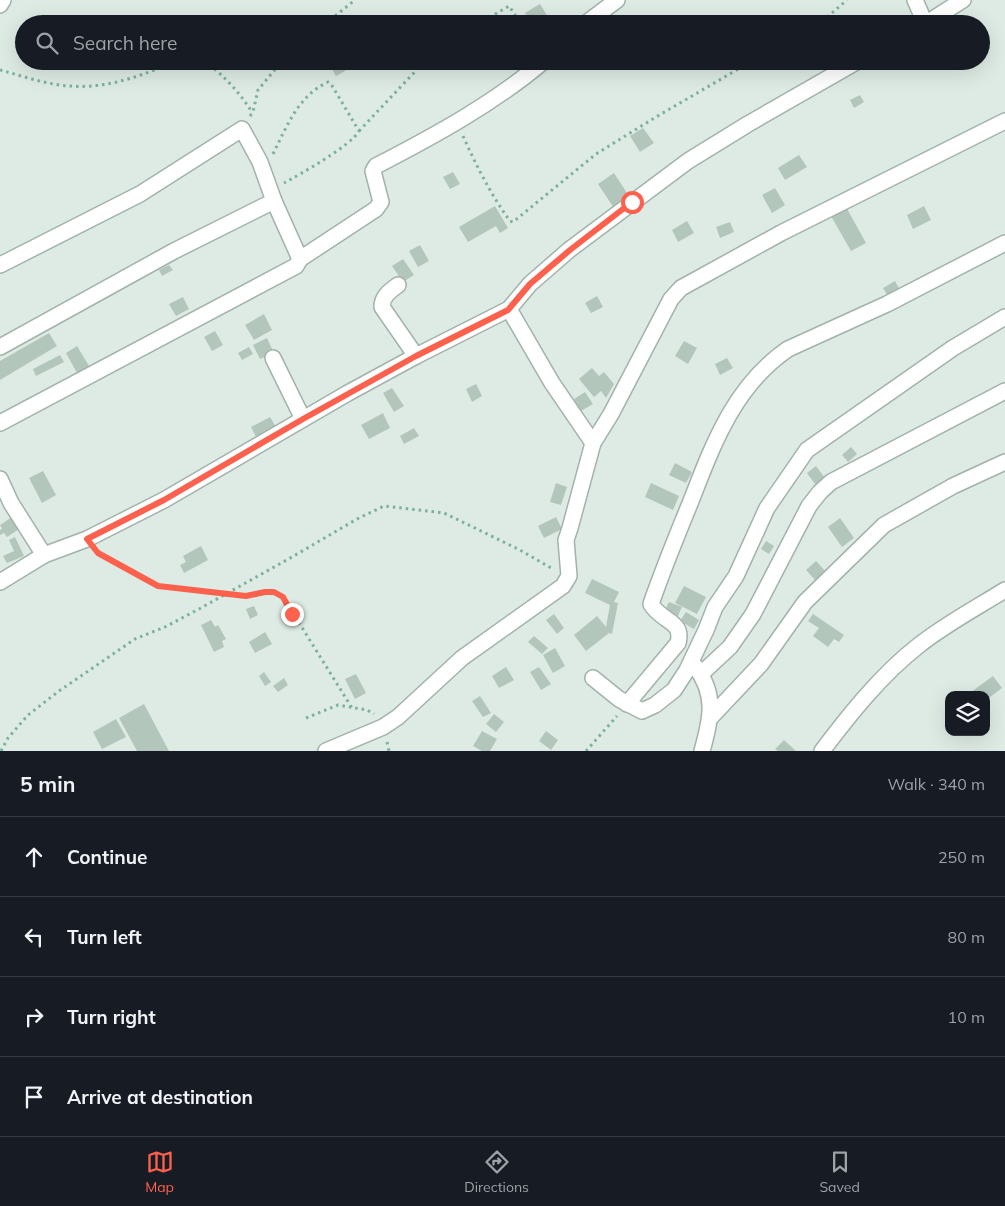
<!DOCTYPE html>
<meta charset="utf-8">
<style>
body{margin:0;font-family:Mulish,sans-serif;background:#20242c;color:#f1f3f6}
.controls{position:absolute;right:15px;bottom:15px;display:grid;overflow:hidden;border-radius:10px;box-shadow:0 5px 20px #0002}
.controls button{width:45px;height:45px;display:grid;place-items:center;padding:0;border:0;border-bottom:1px solid #363941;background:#171b24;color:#f1f3f6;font:25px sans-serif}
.stop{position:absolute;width:15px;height:15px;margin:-11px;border:4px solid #fb614c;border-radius:50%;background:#fff}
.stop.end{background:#fb614c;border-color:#fff;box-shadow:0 1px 5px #0008}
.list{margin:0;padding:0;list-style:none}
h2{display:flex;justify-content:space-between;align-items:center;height:65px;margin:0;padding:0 20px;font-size:21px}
h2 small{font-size:16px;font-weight:400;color:#9ea1a6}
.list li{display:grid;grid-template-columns:32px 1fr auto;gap:15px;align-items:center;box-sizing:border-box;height:80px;padding:0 20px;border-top:1px solid #363941}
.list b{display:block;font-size:19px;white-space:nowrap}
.list em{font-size:16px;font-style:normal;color:#9ea1a6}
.icon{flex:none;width:28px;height:28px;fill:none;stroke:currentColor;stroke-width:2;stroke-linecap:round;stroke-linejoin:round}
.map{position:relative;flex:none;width:1005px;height:751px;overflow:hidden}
.search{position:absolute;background:#171b24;box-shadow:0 5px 20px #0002;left:15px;right:15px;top:15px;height:55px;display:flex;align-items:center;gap:12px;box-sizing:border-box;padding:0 18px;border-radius:28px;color:#9ea1a6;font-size:19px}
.sheet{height:385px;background:#171b24}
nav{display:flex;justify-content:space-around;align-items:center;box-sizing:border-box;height:70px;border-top:1px solid #363941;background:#171b24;font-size:14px;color:#9ea1a6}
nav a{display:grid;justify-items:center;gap:2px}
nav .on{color:#fb614c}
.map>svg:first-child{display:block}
.building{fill:#b3c6bc}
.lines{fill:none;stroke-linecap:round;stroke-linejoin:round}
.minor-casing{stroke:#a1b3aa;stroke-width:18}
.path{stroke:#7cb19a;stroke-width:3;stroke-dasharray:2.5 4;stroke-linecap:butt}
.minor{stroke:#fff;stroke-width:15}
.route{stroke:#fb614c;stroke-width:6}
</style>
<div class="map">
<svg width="1005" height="751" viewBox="0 0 1005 751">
<rect width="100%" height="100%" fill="#deebe4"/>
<g class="building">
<path d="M540 4 548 17 536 24H531L525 13Z"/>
<path d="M252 61H267L258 70 250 62Z"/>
<path d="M327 61H358L359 63 336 76Z"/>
<path d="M860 95 864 102 854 108 850 100Z"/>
<path d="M643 128 654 143 640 152 630 136Z"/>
<path d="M799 155 807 167 785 180 778 168Z"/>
<path d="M453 172 460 184 450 189 443 177Z"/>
<path d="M614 173 627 193 623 196 628 203 616 211 598 184Z"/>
<path d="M775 188 785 205 772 213 762 195Z"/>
<path d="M495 206 508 228 500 233 496 226 468 242 459 227Z"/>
<path d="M924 206 931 220 913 229 907 215Z"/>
<path d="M846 207 866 243 851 251 831 216Z"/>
<path d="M687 221 694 233 678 242 672 230Z"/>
<path d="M730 222 734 232 720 238 716 227Z"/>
<path d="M420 245 429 261 418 267 409 251Z"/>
<path d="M403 259 414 275 403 282 392 266Z"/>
<path d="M169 265 173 270 162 276 159 270Z"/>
<path d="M895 281 901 292 889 298 883 288Z"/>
<path d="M597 296 603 307 591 313 585 303Z"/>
<path d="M183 297 189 309 176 316 169 304Z"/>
<path d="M264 314 272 330 254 340 245 325Z"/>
<path d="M215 331 223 345 212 351 204 337Z"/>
<path d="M49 333 57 346 0 380V361Z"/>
<path d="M267 338 274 353 260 359 253 345Z"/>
<path d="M684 341 697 348 688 364 675 356Z"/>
<path d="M77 346 89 366 77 373 66 353Z"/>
<path d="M249 347 253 354 242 360 238 353Z"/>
<path d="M60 355 64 362 36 376 33 369Z"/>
<path d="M727 358 733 368 720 375 715 364Z"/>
<path d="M592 368 599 376 604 372 614 384 606 398 601 391 594 397 579 379Z"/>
<path d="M476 384 482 396 472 402 466 389Z"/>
<path d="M392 388 404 406 394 412 383 393Z"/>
<path d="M585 392 593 404 581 411 574 399Z"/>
<path d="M383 413 390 428 369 439 361 425Z"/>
<path d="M270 417 278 430 258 441 251 427Z"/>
<path d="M414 428 419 436 404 444 400 436Z"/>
<path d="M851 447 857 454 848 462 842 455Z"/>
<path d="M675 463 692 472 686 483 669 475Z"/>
<path d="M816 466 825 478 815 484 807 473Z"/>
<path d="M43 471 56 495 42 503 29 478Z"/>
<path d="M556 483 567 487 561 505 550 502Z"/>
<path d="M651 483 679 496 673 510 645 497Z"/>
<path d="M12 517 19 529 7 537 4 533 0 535V530L2 529 0 525Z"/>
<path d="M556 517 562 529 544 538 538 526Z"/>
<path d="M840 518 854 538 842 547 828 527Z"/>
<path d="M15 537 24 556 7 563 3 556 14 551 9 540Z"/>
<path d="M766 541 774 546 769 554 761 549Z"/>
<path d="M201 546 208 560 184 573 180 565 186 562 183 556Z"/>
<path d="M816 561 828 574 818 583 806 570Z"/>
<path d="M592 579 619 592 614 602 618 603 612 634 609 633 586 651 574 635 597 616 606 627 610 605 585 593Z"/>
<path d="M684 586 706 597 697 614 675 603Z"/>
<path d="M669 602 682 607 676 620 663 614Z"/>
<path d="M254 606 258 615 250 619 246 609Z"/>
<path d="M686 612 699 620 694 629 680 621Z"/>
<path d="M554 614 564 628 557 634 546 620Z"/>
<path d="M813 614 844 635 839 642 834 639 828 647 813 636 819 628 808 621Z"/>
<path d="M211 620 215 627 218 625 226 639 222 641 224 647 214 652 201 625Z"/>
<path d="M265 632 272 644 255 653 249 642Z"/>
<path d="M534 636 548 648 542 654 528 642Z"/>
<path d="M555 648 565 666 553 673 543 655Z"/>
<path d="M506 667 514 680 499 688 492 676Z"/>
<path d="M539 667 551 684 541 690 530 672Z"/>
<path d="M264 672 271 682 265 686 259 676Z"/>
<path d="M356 674 366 693 355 699 345 679Z"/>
<path d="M993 676 1002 688 986 700V695H973L971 692Z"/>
<path d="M284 678 288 685 278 692 273 686Z"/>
<path d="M480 696 491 713 483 717 472 701Z"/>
<path d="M144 704 169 751H137L119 718Z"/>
<path d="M494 714 504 722 496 732 486 724Z"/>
<path d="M116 719 126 737 102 749 93 732Z"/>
<path d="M482 731 497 739 490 751H482L473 746Z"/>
<path d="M546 731 558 740 551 750 539 741Z"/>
<path d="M784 740 796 751H778L775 749Z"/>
</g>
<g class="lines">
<g class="minor-casing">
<g id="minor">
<path d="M915 0 925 23"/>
<path d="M0 5 3 0"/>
<path d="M585 24 617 0"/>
<path d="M925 24 963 0"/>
<path d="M300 259 376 209 381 202 373 171 376 166C434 136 493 104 544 61"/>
<path d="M0 265 140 194 242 129 260 162 274 201 300 259 296 266 0 423"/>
<path d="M398 285C390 291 382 296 382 307L416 356"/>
<path d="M509 309 530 284 569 250 688 161 748 124 858 61"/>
<path d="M0 347 174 251 274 201"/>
<path d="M273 358 303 419"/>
<path d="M593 443 611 414 671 299 681 288 781 233 1005 121"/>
<path d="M0 479 11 503 44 555"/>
<path d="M0 582 44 555 87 539 164 500 348 393 416 356 509 309 552 383 593 443 570 528 566 540 569 576 563 586 462 658 398 717 383 727 326 751"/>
<path d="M695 666C717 695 711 719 702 751"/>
<path d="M701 674 730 647 753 614 809 506 820 492 831 482 1005 391"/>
<path d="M593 678 619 699 642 711 655 705 674 690 687 670 706 630 715 607 736 576 767 508 807 450 953 348 1005 317"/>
<path d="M627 704 678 643C684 620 661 622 651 604 663 569 677 535 691 501 713 444 735 385 788 349L887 304 1005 243"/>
<path d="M711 717 761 664 805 602 884 525 953 486 1005 462"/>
<path d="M822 751C850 714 881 675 918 646 944 625 976 608 1005 590"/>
</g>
</g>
<g class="path">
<path d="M325 24 355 0"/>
<path d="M478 24 509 6 521 24"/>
<path d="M816 24 826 18 847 0"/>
<path d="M204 61C224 75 239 92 252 112"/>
<path d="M0 70C23 76 47 85 71 86 107 89 144 75 176 61"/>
<path d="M250 116 253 112 258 90 282 61"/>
<path d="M359 131 425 61"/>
<path d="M463 136C476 165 491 195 510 221L513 222 596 154 656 117 752 61"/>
<path d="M273 154C287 126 298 96 328 82L331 84 359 131C352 145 299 175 284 183"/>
<path d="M97 551 158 586 247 596 265 592H274L283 597 352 708"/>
<path d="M306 718 338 705 367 710 374 714"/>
<path d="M387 742 389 751"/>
<path d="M1 751 8 738 28 715 59 691 135 639 165 627 199 609 292 557 357 519 384 506 444 513 520 550 553 569"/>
<path d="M586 751 617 716"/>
</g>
<use href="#minor" class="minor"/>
</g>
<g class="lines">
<path class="route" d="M292 614 283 597 274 592H265L246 596 158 586 98 553 87 539 164 500 303 419 416 356 508 310 530 284 570 250 632 202"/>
</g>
</svg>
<div class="controls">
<button><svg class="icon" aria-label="layers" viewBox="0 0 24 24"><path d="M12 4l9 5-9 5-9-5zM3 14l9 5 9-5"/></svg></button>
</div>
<div class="stop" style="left:632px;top:202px"></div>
<div class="stop end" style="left:292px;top:614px"></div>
<div class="search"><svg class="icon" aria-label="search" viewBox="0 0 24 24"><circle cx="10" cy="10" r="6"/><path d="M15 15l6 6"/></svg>Search here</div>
</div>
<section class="sheet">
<h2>5 min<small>Walk · 340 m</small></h2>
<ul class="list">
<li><svg class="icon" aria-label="ahead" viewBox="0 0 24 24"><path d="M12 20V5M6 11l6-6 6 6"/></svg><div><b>Continue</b></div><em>250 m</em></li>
<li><svg class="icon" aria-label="left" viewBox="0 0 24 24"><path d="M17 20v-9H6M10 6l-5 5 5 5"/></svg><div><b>Turn left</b></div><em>80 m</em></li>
<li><svg class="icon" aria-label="right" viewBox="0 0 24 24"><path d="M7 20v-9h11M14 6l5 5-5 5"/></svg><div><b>Turn right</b></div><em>10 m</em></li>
<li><svg class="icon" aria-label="arrive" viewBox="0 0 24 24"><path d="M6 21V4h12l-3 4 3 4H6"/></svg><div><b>Arrive at destination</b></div></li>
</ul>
</section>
<nav>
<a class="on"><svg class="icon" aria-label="map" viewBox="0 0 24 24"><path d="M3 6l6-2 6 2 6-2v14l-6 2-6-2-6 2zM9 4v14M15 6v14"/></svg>Map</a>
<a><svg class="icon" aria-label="directions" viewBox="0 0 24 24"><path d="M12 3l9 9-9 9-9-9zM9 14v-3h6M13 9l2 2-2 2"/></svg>Directions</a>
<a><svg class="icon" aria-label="saved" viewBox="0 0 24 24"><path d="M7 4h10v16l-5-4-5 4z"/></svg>Saved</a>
</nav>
